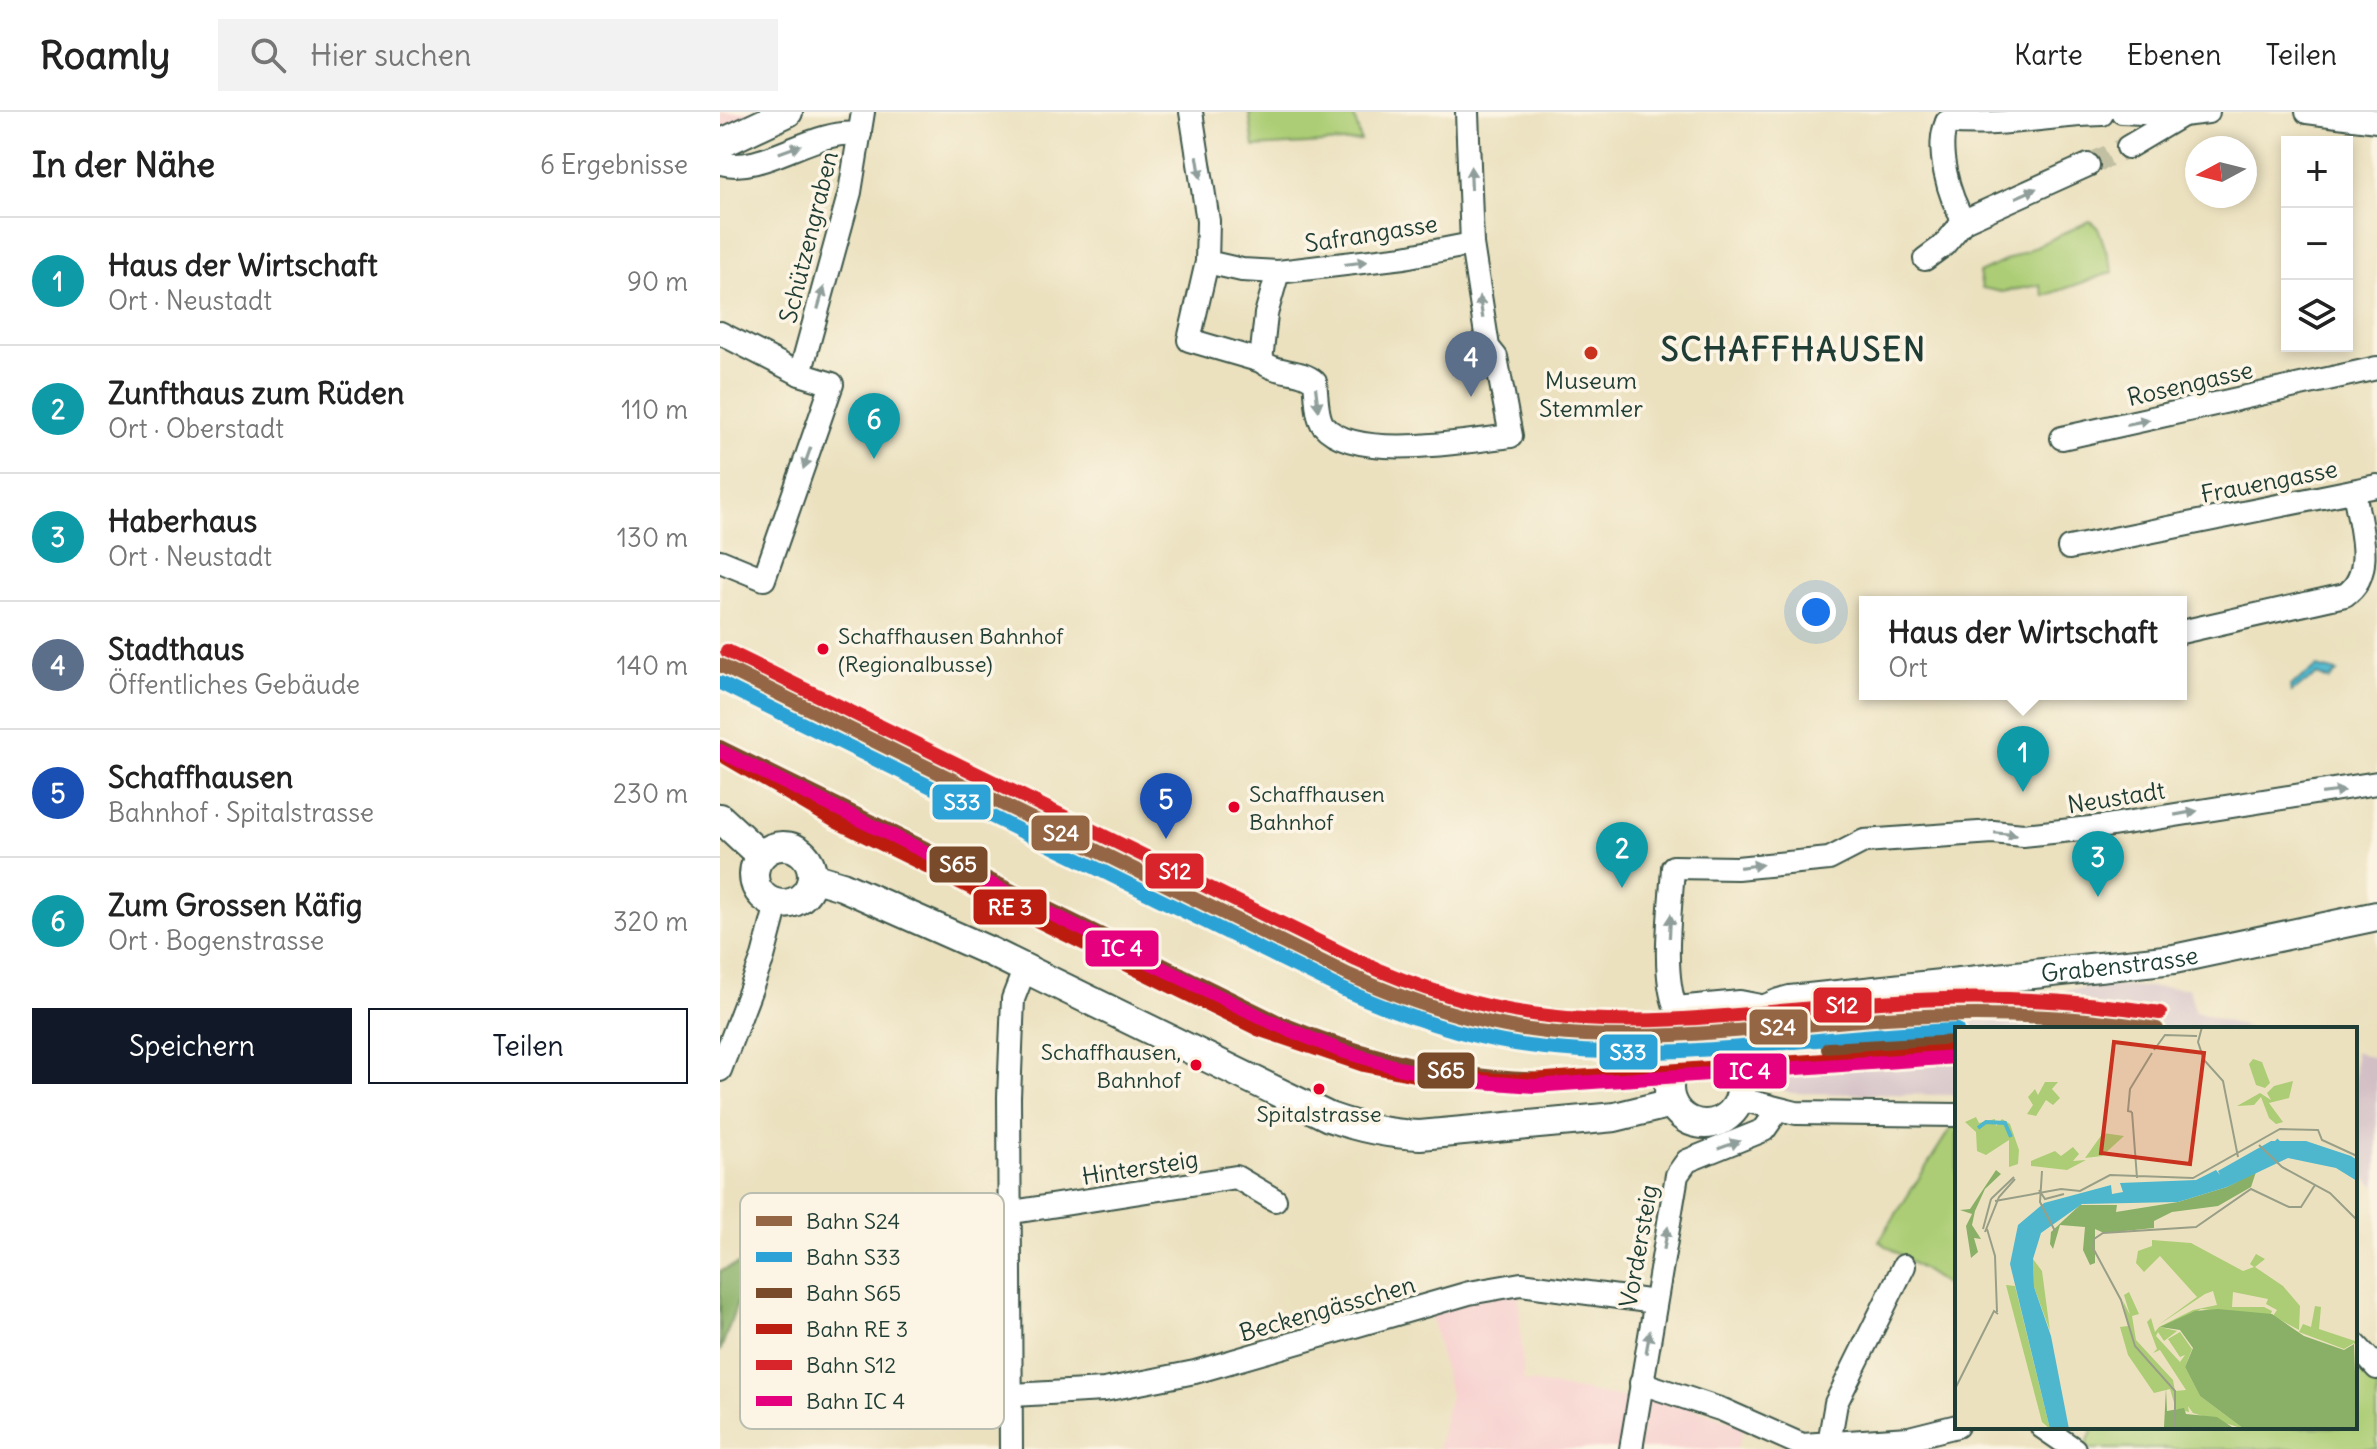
<!DOCTYPE html>
<html lang="de">
<meta charset="utf-8">
<style>
body{margin:0;font-family:Delius,sans-serif;background:#f2f2f2;color:#222}
.controls{position:absolute;right:24px;top:24px;display:grid;overflow:hidden;border-radius:0px;box-shadow:0 4px 12px #0003}
.controls button{width:72px;height:72px;display:grid;place-items:center;padding:0;border:0;border-bottom:2px solid #e0e0e0;background:#fff;color:#222;font:40px sans-serif}
.compass{position:absolute;left:1465px;top:24px;width:72px;height:72px;border-radius:50%;background:#fff;box-shadow:0 4px 12px #0003;rotate:263deg}
.you{position:absolute;left:1096px;top:500px;width:28px;height:28px;margin:-20px;border:6px solid #fff;border-radius:50%;background:#1a73e8;box-shadow:0 0 0 12px #1a73e833}
.badge{display:grid;place-items:center;width:52px;height:52px;border-radius:50%;background:#111827;color:#fff;font-size:26px;font-weight:700}
.pin{position:absolute;translate:-50% -66px;filter:drop-shadow(0 2px 4px #0008)}
.pin::after{content:'';position:absolute;top:42px;width:28px;height:24px;background:inherit;clip-path:polygon(0 0,100% 0,50% 100%)}
.popup{position:absolute;left:1139px;top:484px;width:328px;height:104px;box-sizing:border-box;display:grid;place-content:center;border-radius:0px;background:#fff;filter:drop-shadow(0 2px 6px #0005);font-size:26px;white-space:nowrap;color:#767676}
.popup b{font-size:30px;color:#222}
.popup::after{content:'';position:absolute;left:50%;top:100%;margin-left:-16px;border:16px solid transparent;border-top-color:#fff}
.list{margin:0;padding:0;list-style:none}
h2{display:flex;justify-content:space-between;align-items:center;height:104px;margin:0;padding:0 32px;font-size:34px}
h2 small{font-size:26px;font-weight:400;color:#767676}
.list li{display:grid;grid-template-columns:52px 1fr auto;gap:24px;align-items:center;box-sizing:border-box;height:128px;padding:0 32px;border-top:2px solid #e0e0e0}
.list b{display:block;font-size:30px;white-space:nowrap}
.list p{margin:0;font-size:26px;white-space:nowrap;color:#767676}
.list em{font-size:26px;font-style:normal;color:#767676}
.actions{display:flex;gap:16px;padding:24px 32px}
.actions a{flex:1;padding:18px 0;border:2px solid #111827;border-radius:0px;text-align:center;font-size:28px;color:#111827}
.actions .main{background:#111827;color:#fff}
.icon{flex:none;width:44px;height:44px;fill:none;stroke:currentColor;stroke-width:2;stroke-linecap:round;stroke-linejoin:round}
.map{position:relative;flex:none;width:1657px;height:1337px;overflow:hidden}
header{display:flex;align-items:center;gap:48px;box-sizing:border-box;height:112px;padding:0 40px;background:#fff;border-bottom:2px solid #e0e0e0}
header strong{font-size:38px}
nav{display:flex;gap:44px;margin-inline-start:auto;font-size:28px}
.search{width:560px;height:72px;background:#f2f2f2;display:flex;align-items:center;gap:20px;box-sizing:border-box;padding:0 28px;border-radius:0px;color:#767676;font-size:30px}
main{display:flex}
aside{flex:1;background:#fff}
.map>svg:first-child{display:block}
.built{fill:#f7d0cf}
.industrial{fill:#d2bec5}
.green{fill:#accd75;stroke:#668554;stroke-width:2}
.forest{fill:#89b066;stroke:#54764d;stroke-width:2}
.water{fill:#4fb7cd;stroke:#377a80;stroke-width:2}
.lines{fill:none;stroke-linecap:round;stroke-linejoin:round}
.minor-tunnel{stroke:#c2c0a3;stroke-width:22;stroke-dasharray:22 11;stroke-linecap:butt}
.minor-casing{stroke:#3e5649;stroke-width:26}
.major-casing{stroke:#3e5649;stroke-width:32}
.minor{stroke:#fff;stroke-width:22}
.major{stroke:#fff;stroke-width:28}
.rail-1-casing{stroke:#fcf5e5;stroke-width:20}
.rail-2-casing{stroke:#fcf5e5;stroke-width:20}
.rail-3-casing{stroke:#fcf5e5;stroke-width:20}
.rail-4-casing{stroke:#fcf5e5;stroke-width:20}
.rail-5-casing{stroke:#fcf5e5;stroke-width:20}
.rail-6-casing{stroke:#fcf5e5;stroke-width:20}
.rail-1{stroke:#946644;stroke-width:14}
.rail-2{stroke:#2ca2d6;stroke-width:14}
.rail-3{stroke:#7a4b2a;stroke-width:14}
.rail-4{stroke:#bb1e10;stroke-width:14}
.rail-5{stroke:#d8242b;stroke-width:14}
.rail-6{stroke:#e5007d;stroke-width:14}
.oneway{fill:#8f9e9a}
.poi-dot{fill:#c8321e;stroke:#fcf5e5;stroke-width:3}
.bus-dot{fill:#e4002b;stroke:#fcf5e5;stroke-width:3}
.labels{text-anchor:middle;dominant-baseline:central;stroke-width:7;stroke-linejoin:round;paint-order:stroke}
.bus-label{font-size:22px;fill:#1f3d34;stroke:#fcf5e5;text-anchor:start}
.street-label{font-size:24px;fill:#1f3d34;stroke:#fcf5e5}
.poi-label{font-size:24px;fill:#1f3d34;stroke:#fcf5e5}
.district-label{font-size:32px;font-weight:bold;letter-spacing:2px;fill:#1f3d34;stroke:#fcf5e5}
.inset-river{fill:none;stroke:#4fb7cd;stroke-width:4}
.inset-road{fill:none;stroke:#999f87;stroke-width:2}
.view{fill:#c8321e;fill-opacity:0.15;stroke:#c8321e;stroke-width:4}
.inset-edge{fill:none;stroke:#1f3d34;stroke-width:4}
.key{fill:#fcf5e5;stroke:#babeb0;stroke-width:2}
.key-label{font-size:22px;fill:#1f3d34}
.line-badge{stroke:#fcf5e5;stroke-width:3}
.badge-label{font-size:22px;text-anchor:middle;font-weight:bold;fill:#fff}
</style>
<header>
<strong>Roamly</strong>
<div class="search"><svg class="icon" aria-label="search" viewBox="0 0 24 24"><circle cx="10" cy="10" r="6"/><path d="M15 15l6 6"/></svg>Hier suchen</div>
<nav><a>Karte</a><a>Ebenen</a><a>Teilen</a></nav>
</header>
<main>
<aside>
<h2>In der Nähe<small>6 Ergebnisse</small></h2>
<ul class="list">
<li><span class="badge" style="background:#0f9aa8">1</span><div><b>Haus der Wirtschaft</b><p>Ort · Neustadt</p></div><em>90 m</em></li>
<li><span class="badge" style="background:#0f9aa8">2</span><div><b>Zunfthaus zum Rüden</b><p>Ort · Oberstadt</p></div><em>110 m</em></li>
<li><span class="badge" style="background:#0f9aa8">3</span><div><b>Haberhaus</b><p>Ort · Neustadt</p></div><em>130 m</em></li>
<li><span class="badge" style="background:#5c6f8a">4</span><div><b>Stadthaus</b><p>Öffentliches Gebäude</p></div><em>140 m</em></li>
<li><span class="badge" style="background:#1a4fb4">5</span><div><b>Schaffhausen</b><p>Bahnhof · Spitalstrasse</p></div><em>230 m</em></li>
<li><span class="badge" style="background:#0f9aa8">6</span><div><b>Zum Grossen Käfig</b><p>Ort · Bogenstrasse</p></div><em>320 m</em></li>
</ul>
<div class="actions"><a class="main">Speichern</a><a>Teilen</a></div>
</aside>
<div class="map">
<svg width="1657" height="1337" viewBox="0 0 1657 1337">
<rect width="100%" height="100%" fill="#fcf5e5"/>
<filter id="ink" filterUnits="userSpaceOnUse"><feTurbulence type="fractalNoise" baseFrequency=".0125" numOctaves="2"/><feDisplacementMap in="SourceGraphic" scale="16" xChannelSelector="R" yChannelSelector="G"/><feConvolveMatrix kernelMatrix="1 2 1 2 8 2 1 2 1" color-interpolation-filters="sRGB"/></filter>
<filter id="wash" filterUnits="userSpaceOnUse"><feTurbulence type="fractalNoise" baseFrequency=".006" numOctaves="4" result="noise"/><feDisplacementMap in="SourceGraphic" scale="32" xChannelSelector="R" yChannelSelector="G"/><feGaussianBlur stdDeviation="1.8" result="paint"/><feColorMatrix in="noise" values="0 0 0 0 0 0 0 0 0 0 0 0 0 0 0 0 0 1.4 0 .05"/><feComposite in="paint" operator="in"/></filter>
<g filter="url(#wash)">
<rect width="100%" height="100%" fill="#ebe1bf"/>
<g class="built">
<path d="M0 0H68L0 32Z"/>
<path d="M798 1177 804 1269 906 1286 900 1337H718L730 1283 710 1199Z"/>
<path d="M926 1278 1025 1315 1016 1337H919Z"/>
</g>
<g class="industrial">
<path d="M1387 874 1469 876 1475 900 1532 917H1237V983L1071 981 1040 969 1029 955 1030 938 1051 911 1082 900Z"/>
<path d="M1635 939 1657 948V1075L1635 1057Z"/>
</g>
<g class="green">
<path d="M529 0H633L641 29 534 35Z"/>
<path d="M1370 109 1378 115 1393 160 1324 184 1320 173 1282 180 1262 176 1259 161Z"/>
<path d="M1232 1014H1237V1180L1159 1129Z"/>
<path d="M1635 1243 1657 1266V1337H1372L1366 1333 1374 1315H1635Z"/>
</g>
<path class="forest" d="M33 1147 0 1240V1159Z"/>
<path class="water" d="M1597 555 1617 560 1609 568 1597 563 1571 580 1570 574Z"/>
</g>
<g filter="url(#ink)">
<g class="lines">
<path class="minor-tunnel" d="M1368 53 1408 35"/>
<g class="minor-casing">
<g id="minor">
<path d="M471 0 488 109 487 150 469 228 541 249 546 202 558 160 522 158 487 150"/>
<path d="M1402 0 1462 3 1488 0"/>
<path d="M1587 0 1657 9"/>
<path d="M1227 10C1279 16 1330 3 1382 2"/>
<path d="M1227 10C1215 36 1229 86 1244 109"/>
<path d="M1408 35 1462 3"/>
<path d="M0 51C44 63 92 16 140 22"/>
<path d="M1205 147 1224 133 1244 109 1368 53"/>
<path d="M558 160 684 145 752 132"/>
<path d="M0 221 80 262 112 272 44 467 0 449"/>
<path d="M541 249C558 263 579 256 595 270 597 283 596 303 603 313 634 350 748 329 791 324L776 245 768 235 752 132 747 0"/>
<path d="M80 262 130 80 143 0"/>
<path d="M1342 326 1657 256"/>
<path d="M1349 436 1657 374"/>
<path d="M1461 520 1625 483C1657 462 1639 412 1634 379"/>
<path d="M956 896 1020 890 1046 895"/>
<path d="M980 940C972 926 962 911 956 897 941 859 951 795 953 755L1017 756 1109 747 1144 729 1273 720 1303 723 1380 715 1657 671"/>
<path d="M0 958 43 845 57 792"/>
<path d="M1020 987 1076 1001 1237 1003"/>
<path d="M287 1101 516 1065 555 1088"/>
<path d="M1635 1232 1657 1256"/>
<path d="M921 1271 1003 1298 1082 1333 1189 1326 1237 1314"/>
<path d="M292 1283 384 1278 475 1260 749 1181 801 1172 935 1190"/>
<path d="M1322 1315 1354 1337"/>
<path d="M291 1337 289 985 293 887 305 856"/>
<path d="M911 1337 957 1063 967 1049 1044 1018 1058 998"/>
<path d="M1108 1337 1116 1291 1184 1154"/>
</g>
</g>
<g class="major-casing">
<g id="major">
<path d="M0 32 68 0"/>
<path d="M0 706 41 744"/>
<circle cx="63" cy="763" r="29"/>
<path d="M92 765 122 774 271 840 609 1005C640 1016 667 1022 700 1023L895 1005 952 991"/>
<circle cx="985" cy="976" r="36"/>
<path id="s1" d="M1004 945C1017 916 1039 895 1070 888L1454 847 1657 804"/>
</g>
</g>
<use href="#minor" class="minor"/>
<use href="#major" class="major"/>
<g class="rail-1-casing">
<path id="rail-1" d="M0 553 629 863C692 891 757 913 826 920 939 932 1053 914 1165 906 1257 900 1346 902 1437 917"/>
</g>
<g class="rail-2-casing">
<path id="rail-2" d="M0 571 622 877C687 906 754 929 825 936 962 951 1100 922 1237 918"/>
</g>
<g class="rail-3-casing">
<g id="rail-3">
<path d="M0 635 561 911C710 972 832 977 991 960"/>
<path d="M1108 937 1237 930"/>
</g>
</g>
<g class="rail-4-casing">
<path id="rail-4" d="M0 642 115 709 538 917 644 953 695 963 796 969 1237 939"/>
</g>
<g class="rail-5-casing">
<path id="rail-5" d="M7 539 636 848C697 876 761 897 828 904 938 917 1051 898 1161 890 1255 883 1346 886 1440 901"/>
</g>
<g class="rail-6-casing">
<path id="rail-6" d="M0 639 555 912 619 938 683 957 748 969 814 974 1237 945"/>
</g>
<use href="#rail-1" class="rail-1"/>
<use href="#rail-2" class="rail-2"/>
<use href="#rail-3" class="rail-3"/>
<use href="#rail-4" class="rail-4"/>
<use href="#rail-5" class="rail-5"/>
<use href="#rail-6" class="rail-6"/>
</g>
<defs><path id="oneway-solid" d="M-6-.8H1V-3.2L6.5 0L1 3.2V.8H-6Z" transform="scale(2)"/></defs>
<g class="oneway">
<use href="#oneway-solid" transform="translate(70 37) rotate(-20)"/>
<use href="#oneway-solid" transform="translate(479 55) rotate(81)"/>
<use href="#oneway-solid" transform="translate(751 66) rotate(-92)"/>
<use href="#oneway-solid" transform="translate(1306 81) rotate(-24)"/>
<use href="#oneway-solid" transform="translate(636 151) rotate(-8)"/>
<use href="#oneway-solid" transform="translate(101 186) rotate(-74)"/>
<use href="#oneway-solid" transform="translate(761 195) rotate(-99)"/>
<use href="#oneway-solid" transform="translate(597 287) rotate(83)"/>
<use href="#oneway-solid" transform="translate(1418 310) rotate(-12)"/>
<use href="#oneway-solid" transform="translate(87 346) rotate(109)"/>
<use href="#oneway-solid" transform="translate(1613 680) rotate(-7)"/>
<use href="#oneway-solid" transform="translate(1466 701) rotate(-10)"/>
<use href="#oneway-solid" transform="translate(1286 722) rotate(6)"/>
<use href="#oneway-solid" transform="translate(1031 754) rotate(-7)"/>
<use href="#oneway-solid" transform="translate(950 814) rotate(-87)"/>
<use href="#oneway-solid" transform="translate(1009 1033) rotate(-20)"/>
<use href="#oneway-solid" transform="translate(946 1126) rotate(-80)"/>
<use href="#oneway-solid" transform="translate(928 1230) rotate(-80)"/>
</g>
</g>
<circle class="poi-dot" cx="871" cy="241" r="8"/>
<g class="bus-dot">
<circle cx="103" cy="537" r="7"/>
<circle cx="514" cy="695" r="7"/>
<circle cx="476" cy="953" r="7"/>
<circle cx="599" cy="977" r="7"/>
</g>
<g class="labels">
<g class="bus-label">
<text x="118" y="524">Schaffhausen Bahnhof<tspan x="118" dy="28">(Regionalbusse)</tspan></text>
<text x="529" y="682">Schaffhausen<tspan x="529" dy="28">Bahnhof</tspan></text>
<text x="461" y="940" text-anchor="end">Schaffhausen,<tspan x="461" dy="28">Bahnhof</tspan></text>
<text x="599" y="1002" text-anchor="middle">Spitalstrasse</text>
</g>
<g class="street-label">
<text transform="translate(651 121) rotate(-9)">Safrangasse</text>
<text transform="translate(88 125) rotate(-76)">Schützengraben</text>
<text transform="translate(1470 271) rotate(-13)">Rosengasse</text>
<text transform="translate(1549 369) rotate(-11)">Frauengasse</text>
<text transform="translate(1396 685) rotate(-9)">Neustadt</text>
<text stroke="none"><textPath href="#s1" startOffset="422">Grabenstrasse</textPath></text>
<text transform="translate(420 1055) rotate(-9)">Hintersteig</text>
<text transform="translate(918 1134) rotate(-80)">Vordersteig</text>
<text transform="translate(607 1196) rotate(-16)">Beckengässchen</text>
</g>
<g class="poi-label">
<text x="871" y="268">Museum<tspan x="871" dy="28">Stemmler</tspan></text>
</g>
<g class="district-label">
<text x="1074" y="237">SCHAFFHAUSEN</text>
</g>
</g>
<g transform="translate(1235 915)">
<rect width="402" height="402" fill="#ebe1bf"/>
<path d="M298 32 307 35 315 56 310 61 301 58 294 37ZM338 54 334 71 314 76 328 95 321 97 314 91 306 70 299 78 282 79 305 66 316 73 312 66 319 59ZM90 55H103L97 62 105 71 98 78 91 73 81 89 72 87 78 78 73 70 80 62 83 68ZM21 90 24 96 40 92 41 99 47 92 55 97 64 123 63 137 54 140V113L31 128 22 124 21 105 10 95ZM148 106 169 109 147 129 130 131ZM118 120 124 127 118 134 131 133 112 143 76 139V134L100 124 106 129ZM197 213 236 216 288 244 299 240 295 237 301 227 310 232 300 240 328 259 345 279 344 303 318 289 322 283 311 277 313 272 278 265 277 280H309L317 284 315 289 246 282 219 297 205 300 222 304 209 314 203 305 201 309 225 335 230 328 225 330 213 312 225 305 237 322 230 340 245 369 289 402 238 386 233 379 234 385 221 382 215 362 199 366 173 328 165 300 173 299 168 274 175 288 169 268 174 265 184 287 177 289 181 313 218 353 220 364 231 363 205 323 198 326 202 322 192 295 196 291 200 305 204 300 238 283 262 278 258 264 250 267 202 299 242 270 205 229 189 245 181 236 183 224 197 219ZM78 232 87 244 95 304 79 260ZM51 258 60 259 95 402 87 395ZM360 279 366 280 364 302 400 314 402 309V321L399 316 389 322 344 305 348 297 356 300Z" fill="#accd75"/>
<path d="M41 143 46 147 30 162 20 184 17 198 26 212 19 211 23 225 16 231 11 199 17 187 5 183 15 182ZM301 145 296 160 263 179 217 185 199 194V201L149 206 140 202V236L135 238 128 223 130 200 105 198 98 222 95 217 96 205 125 178H162L161 185 223 175 272 160ZM263 282 317 287 349 309 389 323 399 317 402 402H289L245 369 230 340 238 321 225 303 205 300 240 284ZM211 361 212 384 229 381 231 387 262 390 280 402 209 400Z" fill="#89b066"/>
<path d="M316 114H351L396 129 402 133V154L381 141 333 131 272 160 223 175 127 177 86 206 78 232 79 260 96 309 114 402H95L55 237 63 198 89 176 156 158 157 167 168 165 165 156 241 153 261 143 265 148 263 144Z" fill="#4fb7cd"/>
<path class="inset-river" d="M23 101 31 95 50 96 56 110M321 113 327 119 368 127 402 141"/>
<path class="inset-road" d="M247 0 243 15 249 33 268 54 283 130M199 23 210 8 242 9M177 85 173 84 175 62 197 26M177 85 182 151M304 118 327 140 375 166 402 193M87 144 85 175 100 204M84 163 90 172 109 167M36 172 59 150M40 174 106 162 125 164 155 148 238 151 325 102 363 103 367 113 402 129M28 202 36 172M32 202 40 229 42 285M30 205 44 170 60 152M0 362 39 284 43 287M220 401V364L180 319 166 273 138 221 139 212 148 206 241 200 296 162 334 180H346L360 158"/>
<path class="view" d="M159 15 249 26 235 137 146 126Z"/>
<rect width="402" height="402" class="inset-edge"/>
</g>
<rect x="20" y="1081" width="264" height="236" rx="12" class="key"/>
<rect x="36" y="1104" width="36" height="10" fill="#946644"/>
<rect x="36" y="1140" width="36" height="10" fill="#2ca2d6"/>
<rect x="36" y="1176" width="36" height="10" fill="#7a4b2a"/>
<rect x="36" y="1212" width="36" height="10" fill="#bb1e10"/>
<rect x="36" y="1248" width="36" height="10" fill="#d8242b"/>
<rect x="36" y="1284" width="36" height="10" fill="#e5007d"/>
<g class="key-label">
<text x="86" y="1117">Bahn S24</text>
<text x="86" y="1153">Bahn S33</text>
<text x="86" y="1189">Bahn S65</text>
<text x="86" y="1225">Bahn RE 3</text>
<text x="86" y="1261">Bahn S12</text>
<text x="86" y="1297">Bahn IC 4</text>
</g>
<g class="line-badge">
<rect x="211" y="671" width="61" height="38" rx="8" fill="#2ca2d6"/>
<rect x="310" y="702" width="61" height="38" rx="8" fill="#946644"/>
<rect x="208" y="733" width="61" height="39" rx="8" fill="#7a4b2a"/>
<rect x="424" y="740" width="61" height="38" rx="8" fill="#d8242b"/>
<rect x="252" y="776" width="76" height="38" rx="8" fill="#bb1e10"/>
<rect x="364" y="817" width="76" height="39" rx="8" fill="#e5007d"/>
<rect x="1092" y="874" width="61" height="38" rx="8" fill="#d8242b"/>
<rect x="1028" y="896" width="61" height="38" rx="8" fill="#946644"/>
<rect x="878" y="921" width="61" height="38" rx="8" fill="#2ca2d6"/>
<rect x="696" y="939" width="60" height="39" rx="8" fill="#7a4b2a"/>
<rect x="992" y="940" width="76" height="38" rx="8" fill="#e5007d"/>
</g>
<g class="badge-label">
<text x="242" y="698">S33</text>
<text x="341" y="729">S24</text>
<text x="238" y="760">S65</text>
<text x="455" y="767">S12</text>
<text x="290" y="803">RE 3</text>
<text x="402" y="844">IC 4</text>
<text x="1122" y="901">S12</text>
<text x="1058" y="923">S24</text>
<text x="908" y="948">S33</text>
<text x="726" y="966">S65</text>
<text x="1030" y="967">IC 4</text>
</g>
</svg>
<div class="controls">
<button>+</button>
<button>−</button>
<button><svg class="icon" aria-label="layers" viewBox="0 0 24 24"><path d="M12 4l9 5-9 5-9-5zM3 14l9 5 9-5"/></svg></button>
</div>
<svg class="compass" viewBox="-18 -18 36 36"><path d="M0-13l5 13h-10z" fill="#e53935"/><path d="M0 13l5-13h-10z" fill="#767676"/></svg>
<div class="you"></div>
<div class="pin badge" style="left:1303px;top:680px;background:#0f9aa8">1</div>
<div class="popup"><b>Haus der Wirtschaft</b>Ort</div>
<div class="pin badge" style="left:902px;top:776px;background:#0f9aa8">2</div>
<div class="pin badge" style="left:1378px;top:785px;background:#0f9aa8">3</div>
<div class="pin badge" style="left:751px;top:285px;background:#5c6f8a">4</div>
<div class="pin badge" style="left:446px;top:727px;background:#1a4fb4">5</div>
<div class="pin badge" style="left:154px;top:347px;background:#0f9aa8">6</div>
</div>
</main>
